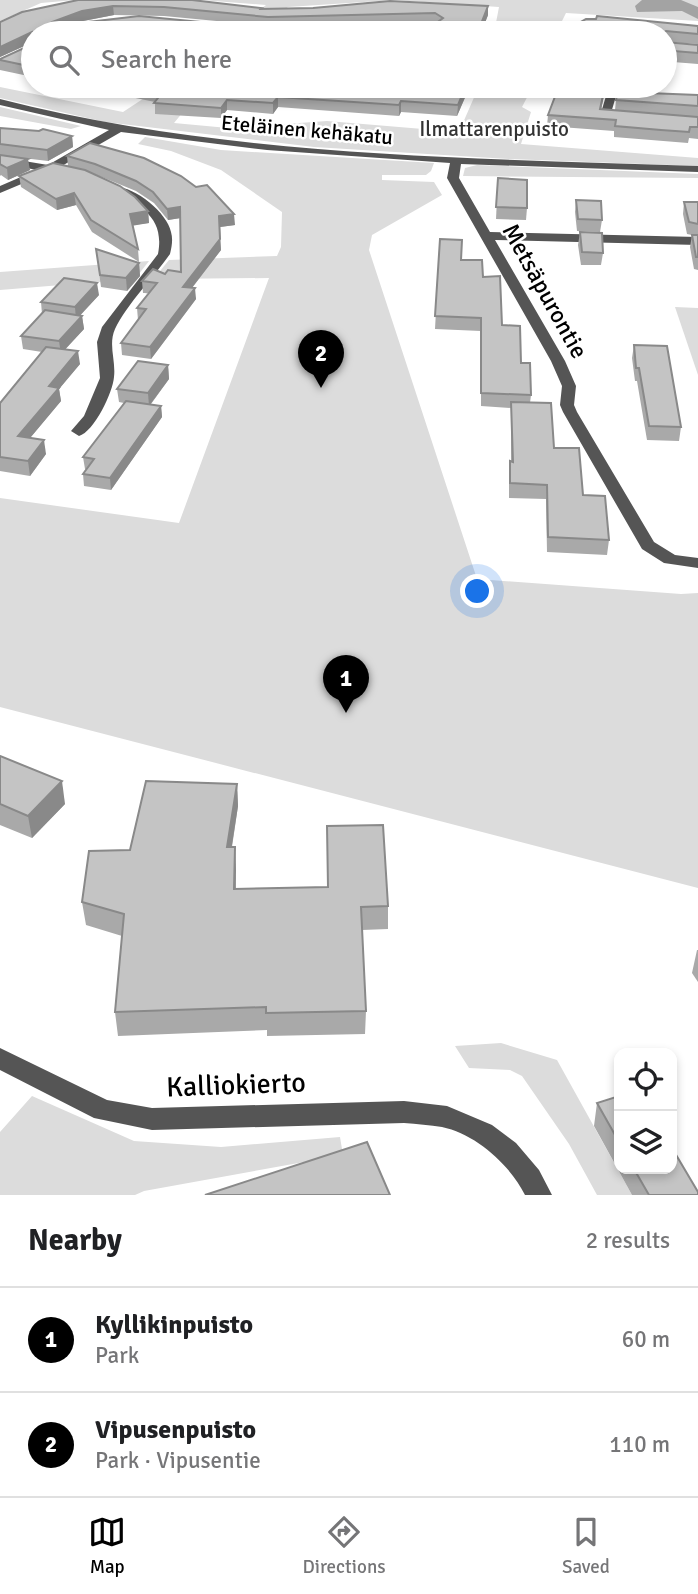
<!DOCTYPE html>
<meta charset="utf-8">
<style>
body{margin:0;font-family:Signika,sans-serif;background:#f2f2f2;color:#202124}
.controls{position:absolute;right:21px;bottom:21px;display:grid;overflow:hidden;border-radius:14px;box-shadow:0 4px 10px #0003}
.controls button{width:63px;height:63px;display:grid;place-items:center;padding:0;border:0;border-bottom:2px solid #e0e0e0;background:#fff;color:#202124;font:35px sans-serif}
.you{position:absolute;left:478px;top:592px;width:24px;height:24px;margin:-18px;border:5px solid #fff;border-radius:50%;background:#1a73e8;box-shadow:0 0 0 10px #1a73e833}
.badge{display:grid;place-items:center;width:46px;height:46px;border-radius:50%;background:#000;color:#fff;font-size:23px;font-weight:700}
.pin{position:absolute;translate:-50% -58px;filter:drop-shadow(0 2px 4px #0008)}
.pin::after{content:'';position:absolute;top:37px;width:24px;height:21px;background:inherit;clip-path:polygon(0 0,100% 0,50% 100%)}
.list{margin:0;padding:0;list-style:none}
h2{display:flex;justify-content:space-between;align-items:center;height:91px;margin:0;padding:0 28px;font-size:30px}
h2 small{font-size:23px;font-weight:400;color:#757577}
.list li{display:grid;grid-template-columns:46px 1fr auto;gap:21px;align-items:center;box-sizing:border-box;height:105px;padding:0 28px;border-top:2px solid #e0e0e0}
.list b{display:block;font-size:26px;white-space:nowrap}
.list p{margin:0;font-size:23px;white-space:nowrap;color:#757577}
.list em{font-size:23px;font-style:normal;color:#757577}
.icon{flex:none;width:38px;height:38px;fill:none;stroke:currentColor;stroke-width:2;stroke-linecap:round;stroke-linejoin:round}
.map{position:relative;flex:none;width:698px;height:1195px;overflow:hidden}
.search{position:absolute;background:#fff;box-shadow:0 4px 10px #0003;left:21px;right:21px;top:21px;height:77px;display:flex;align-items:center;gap:18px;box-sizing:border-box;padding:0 24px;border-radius:38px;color:#757577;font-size:26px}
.sheet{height:301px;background:#fff}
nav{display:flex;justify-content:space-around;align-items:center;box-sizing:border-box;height:98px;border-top:2px solid #e0e0e0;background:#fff;font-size:19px;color:#757577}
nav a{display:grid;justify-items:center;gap:4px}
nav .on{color:#000}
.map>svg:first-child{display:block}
.green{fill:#dcdcdc}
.water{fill:#a3a3a3}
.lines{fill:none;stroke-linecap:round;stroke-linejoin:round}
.minor{fill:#555;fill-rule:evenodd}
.wall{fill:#a9a9a9;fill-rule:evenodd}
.shaded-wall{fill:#898989}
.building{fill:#c4c4c4;stroke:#898989;stroke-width:2;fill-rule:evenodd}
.labels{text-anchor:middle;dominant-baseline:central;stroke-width:5;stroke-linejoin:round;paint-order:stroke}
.far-park-label{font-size:21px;fill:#333;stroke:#fff}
.far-street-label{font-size:21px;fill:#000;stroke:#fff}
.street-label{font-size:24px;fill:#000;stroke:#fff}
.near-street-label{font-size:28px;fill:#000;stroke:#fff}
</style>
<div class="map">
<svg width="698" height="1195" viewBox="0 0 698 1195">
<rect width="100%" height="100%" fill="#fff"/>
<g class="green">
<path d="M0 0H75L41 3 0 21Z"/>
<path d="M201 0H698V21L566 13 556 33H494L499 7 394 0 288 7 258 30 236 28 266 5Z"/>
<path d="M479 86H533L522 107 531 112 521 144 698 158V166L509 159 314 147 105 122 0 98V87L123 112 161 87 198 94 174 123 228 128 327 121 459 132Z"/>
<path d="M0 107 81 126 71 129 0 116Z"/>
<path d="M145 137 221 150 434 163 431 171 426 175H382V180L434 182 442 195 372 235 369 250 477 579 681 594 698 593V888L0 707V498L179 523 269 278 159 279 147 294 143 292 169 260 277 256 281 247 282 212 221 170 171 151 138 144Z"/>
<path d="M477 165 698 174V178L463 176 465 168Z"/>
<path d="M149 261 135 279 0 290V272Z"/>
<path d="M675 307 698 308V375Z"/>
<path d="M501 1043 557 1060 632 1195H597L569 1144 522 1076 510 1070 469 1068 455 1046Z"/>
<path d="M32 1096 134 1141 221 1147 340 1137 343 1155 144 1191 135 1195H0V1132Z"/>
</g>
<path class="water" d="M642 0H681L698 7V19L682 11 637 12 635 6Z"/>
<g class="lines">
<g class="minor">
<path d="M609 86H619L611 113 623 115V119H605L600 116Z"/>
<path d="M0 99C227 157 465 158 698 166V172L461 164 459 178 490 232 698 237V245L495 240 565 361 576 386 574 405 577 412 654 542 675 555 698 558V568L664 563 642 549 563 412 560 405 562 386 551 361 447 178 450 163 267 150 121 132 60 167 71 170V174L50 172 0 193V186L37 170 0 163V157L48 165 109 130 0 105Z"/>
<path d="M112 187C132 184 167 212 171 232 173 239 172 246 170 254 154 277 127 304 115 329 108 345 116 360 114 377 113 392 94 432 79 436L71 431 84 416 100 378 97 342 102 327 158 254C165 217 141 206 112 191Z"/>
<path d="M0 1048 107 1100 152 1108 404 1101 447 1106 492 1125 516 1143 539 1170 552 1195H525C510 1165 476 1134 442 1127 430 1125 417 1124 404 1123L152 1130 94 1118 0 1070Z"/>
</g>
</g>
<g class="wall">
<path d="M78 0 261 9 313 8 488 15 483 28 33 33V77L0 70V59L33 44V42L0 57V22ZM114 15 164 16 268 26 436 23 290 27 75 24 83 21Z"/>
<path d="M698 26V44L665 42 698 45V64L673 62 672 64H665V33H575Z"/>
<path d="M77 86H381L404 87V86H392H470L457 116 401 112 399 116 278 107 273 114 227 110 221 118 155 114V102ZM206 86 240 89 276 88 237 90Z"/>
<path d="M649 93 698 95V139L689 138 688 143 614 137V131L547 126 548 115 601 109 615 110 616 100Z"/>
<path d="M0 128 72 136 73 147 48 161 23 158 30 170 8 180 1 175 0 176Z"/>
<path d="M90 143 235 225 220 227 221 250 192 288 196 299 151 359 122 355 121 343 138 320 137 308 149 293H143L142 281 165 274 181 272 180 218 168 220 154 203 136 191 92 173 148 211 149 223 133 225 138 249 139 262 92 232 76 205 57 210 21 187 19 176 68 166 67 156Z"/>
<path d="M498 178 527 208 526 220 496 219Z"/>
<path d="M576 200 602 220 600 232 577 231 575 212Z"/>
<path d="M684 202H698V270L694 269 690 247 692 235 687 234 683 214Z"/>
<path d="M580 232 603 253 601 265H581L578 245Z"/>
<path d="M440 239 461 260 502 325 521 363 531 395 530 403 554 448 609 540 607 555 547 552 546 499 509 498V476L510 461H511V408L481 406V331L435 329Z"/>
<path d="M96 249 139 263 140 276 127 291 101 287Z"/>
<path d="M99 295 80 315 82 316 84 329 65 349 80 364 59 389 61 401 30 438 46 454 30 476 0 471V403L42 352 23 349 21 336 42 314 41 302Z"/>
<path d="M634 345 681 427 679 441 647 440 637 381H635L632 358Z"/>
<path d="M168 365 169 379 151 404 161 406 162 417 111 490 84 486 83 474 86 469H85L83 457 124 403 119 402 117 389Z"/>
<path d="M0 756 65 804 32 838 0 825Z"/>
<path d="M237 784 238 806 232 847H235L236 889 388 906V929L362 930 366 1011 365 1034 267 1036V1030L118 1036 115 1012 122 936 86 925 82 902 130 850Z"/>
<path d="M697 950H698V982L692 973Z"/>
<path d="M619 1096V1169H672L698 1195H632L594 1126 597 1103Z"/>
</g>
<g class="shaded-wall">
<path d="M113 6 114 15 83 21 53 32 52 22 82 11Z"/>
<path d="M488 6V15L481 33V24Z"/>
<path d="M32 32 33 42 0 57V47Z"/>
<path d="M466 86H470L457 116 458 105Z"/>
<path d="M605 86H606L599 120 600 109Z"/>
<path d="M278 97V107L273 114V103Z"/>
<path d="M227 100V110L221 118V108Z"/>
<path d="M401 101V112L399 116V105Z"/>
<path d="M72 136 73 147 48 161 47 150Z"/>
<path d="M28 159 30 170 8 180 7 168Z"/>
<path d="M74 193 76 205 57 210 56 199Z"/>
<path d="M180 207 181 218 168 220 167 209Z"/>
<path d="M148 211 149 223 131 226 130 214Z"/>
<path d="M234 214 235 225 220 227 219 216Z"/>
<path d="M220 239 221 250 184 298 183 287Z"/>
<path d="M139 263 140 276 127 291 126 278Z"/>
<path d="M97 283 99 295 76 320 75 307Z"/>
<path d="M195 288 196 299 151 359 150 347Z"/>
<path d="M82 316 84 329 61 354 59 341Z"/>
<path d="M78 351 80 364 59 389 61 401 20 450 18 436 49 386Z"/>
<path d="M168 365 169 379 149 406 148 393Z"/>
<path d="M161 406 162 417 111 490 110 478Z"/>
<path d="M44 440 46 454 30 476 28 461Z"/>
<path d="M62 781 65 804 32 838 28 816Z"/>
<path d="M237 784 238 806 228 870 227 847Z"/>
<path d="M235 847 236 870 235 912 234 889Z"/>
</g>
<g class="building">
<path d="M78 0H192L261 8 259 9 313 8 390 1 488 6 481 24V28H484L481 33H33V67L0 60V59L33 44 32 32 0 47V22L22 12ZM113 6 164 7 268 17 435 13 443 18 435 24 290 27 242 26 139 16 54 26 52 22 82 11Z"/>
<path d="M597 16 698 26V34L666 31 664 33H575L579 23 586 19H596Z"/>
<path d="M665 42 698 45V53L674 51 673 54 665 53Z"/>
<path d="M125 86H202L237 90 330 86H381L404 87 406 86H466L458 105 401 101 399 105 278 97 273 103 227 100 221 108 154 103 162 93Z"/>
<path d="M559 86H605L600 109 698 117V127H690L689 132 661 130 615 126 616 120 548 115Z"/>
<path d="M619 86H649L648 93 698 95V106L616 100Z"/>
<path d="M0 128 39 131 43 129 72 136 47 150 0 144Z"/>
<path d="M90 143 144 158 181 176 196 187 207 185 234 214 219 216 220 239 183 287 195 288 150 347 121 343 146 309 137 308 157 283 142 281 153 269 165 274 168 270 181 272 180 207 167 209 153 192 136 181 95 164 67 156Z"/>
<path d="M0 155 28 159 7 168 0 164Z"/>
<path d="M53 163 85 170 120 186 135 197 148 211 130 214 138 249 91 220 74 193 56 199 19 176Z"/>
<path d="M498 178 527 180V208L496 207Z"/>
<path d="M576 200 601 201 602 220 578 219Z"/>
<path d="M684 202H698V224L689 222Z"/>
<path d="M580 232 602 233 603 253 582 252Z"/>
<path d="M692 235H698V257H696Z"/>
<path d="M440 239 462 240 461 260H482L483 277 500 276 502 325 520 326 521 363H530L531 395 481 393V318L435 316Z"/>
<path d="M96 249 139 263 126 278 100 275Z"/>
<path d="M64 278 97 283 75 307 41 302Z"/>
<path d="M45 310 82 316 59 341 21 336Z"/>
<path d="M634 345 667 346 681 427 649 426 639 368H636Z"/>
<path d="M46 347 78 351 49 386 59 388 18 436 44 440 28 461 0 457V403Z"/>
<path d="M138 361 168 365 148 393 117 389Z"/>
<path d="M126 401 161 406 110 478 83 474 94 459 83 457Z"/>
<path d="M511 402 551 403 554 448H579L583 495 605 496 609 540 548 537 547 485 510 483V461L513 462Z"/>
<path d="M0 756 62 781 28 816 0 804Z"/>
<path d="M146 781 237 784 227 847H235L234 889 328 887 327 826 383 825 388 906 361 907 366 1011 266 1013V1007L115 1012 124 914 82 902 89 851 130 850Z"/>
<path d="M619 1096V1142L597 1103Z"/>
<path d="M367 1142 390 1195H205Z"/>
<path d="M672 1148 698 1192V1195H649L634 1169H672Z"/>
</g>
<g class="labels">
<g class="far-park-label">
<text x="494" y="129">Ilmattarenpuisto</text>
</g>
<g class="far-street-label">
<text transform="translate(307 130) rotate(5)">Eteläinen kehäkatu</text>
</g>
<g class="street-label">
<text transform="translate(545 291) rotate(61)">Metsäpurontie</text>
</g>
<g class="near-street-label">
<text transform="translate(236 1085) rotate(-2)">Kalliokierto</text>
</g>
</g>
</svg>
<div class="controls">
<button><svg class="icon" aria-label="locate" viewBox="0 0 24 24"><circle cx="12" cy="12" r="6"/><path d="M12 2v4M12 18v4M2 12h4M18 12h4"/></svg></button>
<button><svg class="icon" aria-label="layers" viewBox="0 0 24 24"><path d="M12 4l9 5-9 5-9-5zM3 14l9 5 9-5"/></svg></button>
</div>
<div class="you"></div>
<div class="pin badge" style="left:346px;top:713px">1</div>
<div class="pin badge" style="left:321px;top:388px">2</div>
<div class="search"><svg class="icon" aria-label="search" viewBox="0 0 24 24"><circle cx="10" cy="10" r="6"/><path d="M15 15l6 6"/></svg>Search here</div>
</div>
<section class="sheet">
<h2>Nearby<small>2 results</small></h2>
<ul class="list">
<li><span class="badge">1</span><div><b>Kyllikinpuisto</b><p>Park</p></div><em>60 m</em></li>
<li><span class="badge">2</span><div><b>Vipusenpuisto</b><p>Park · Vipusentie</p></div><em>110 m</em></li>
</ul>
</section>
<nav>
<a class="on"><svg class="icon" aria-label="map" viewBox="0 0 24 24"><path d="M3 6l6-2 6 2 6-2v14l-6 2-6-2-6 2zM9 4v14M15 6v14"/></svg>Map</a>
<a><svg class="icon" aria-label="directions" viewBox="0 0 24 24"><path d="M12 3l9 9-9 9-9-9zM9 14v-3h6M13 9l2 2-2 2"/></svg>Directions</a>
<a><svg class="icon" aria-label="saved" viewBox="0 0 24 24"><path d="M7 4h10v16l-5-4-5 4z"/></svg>Saved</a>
</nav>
